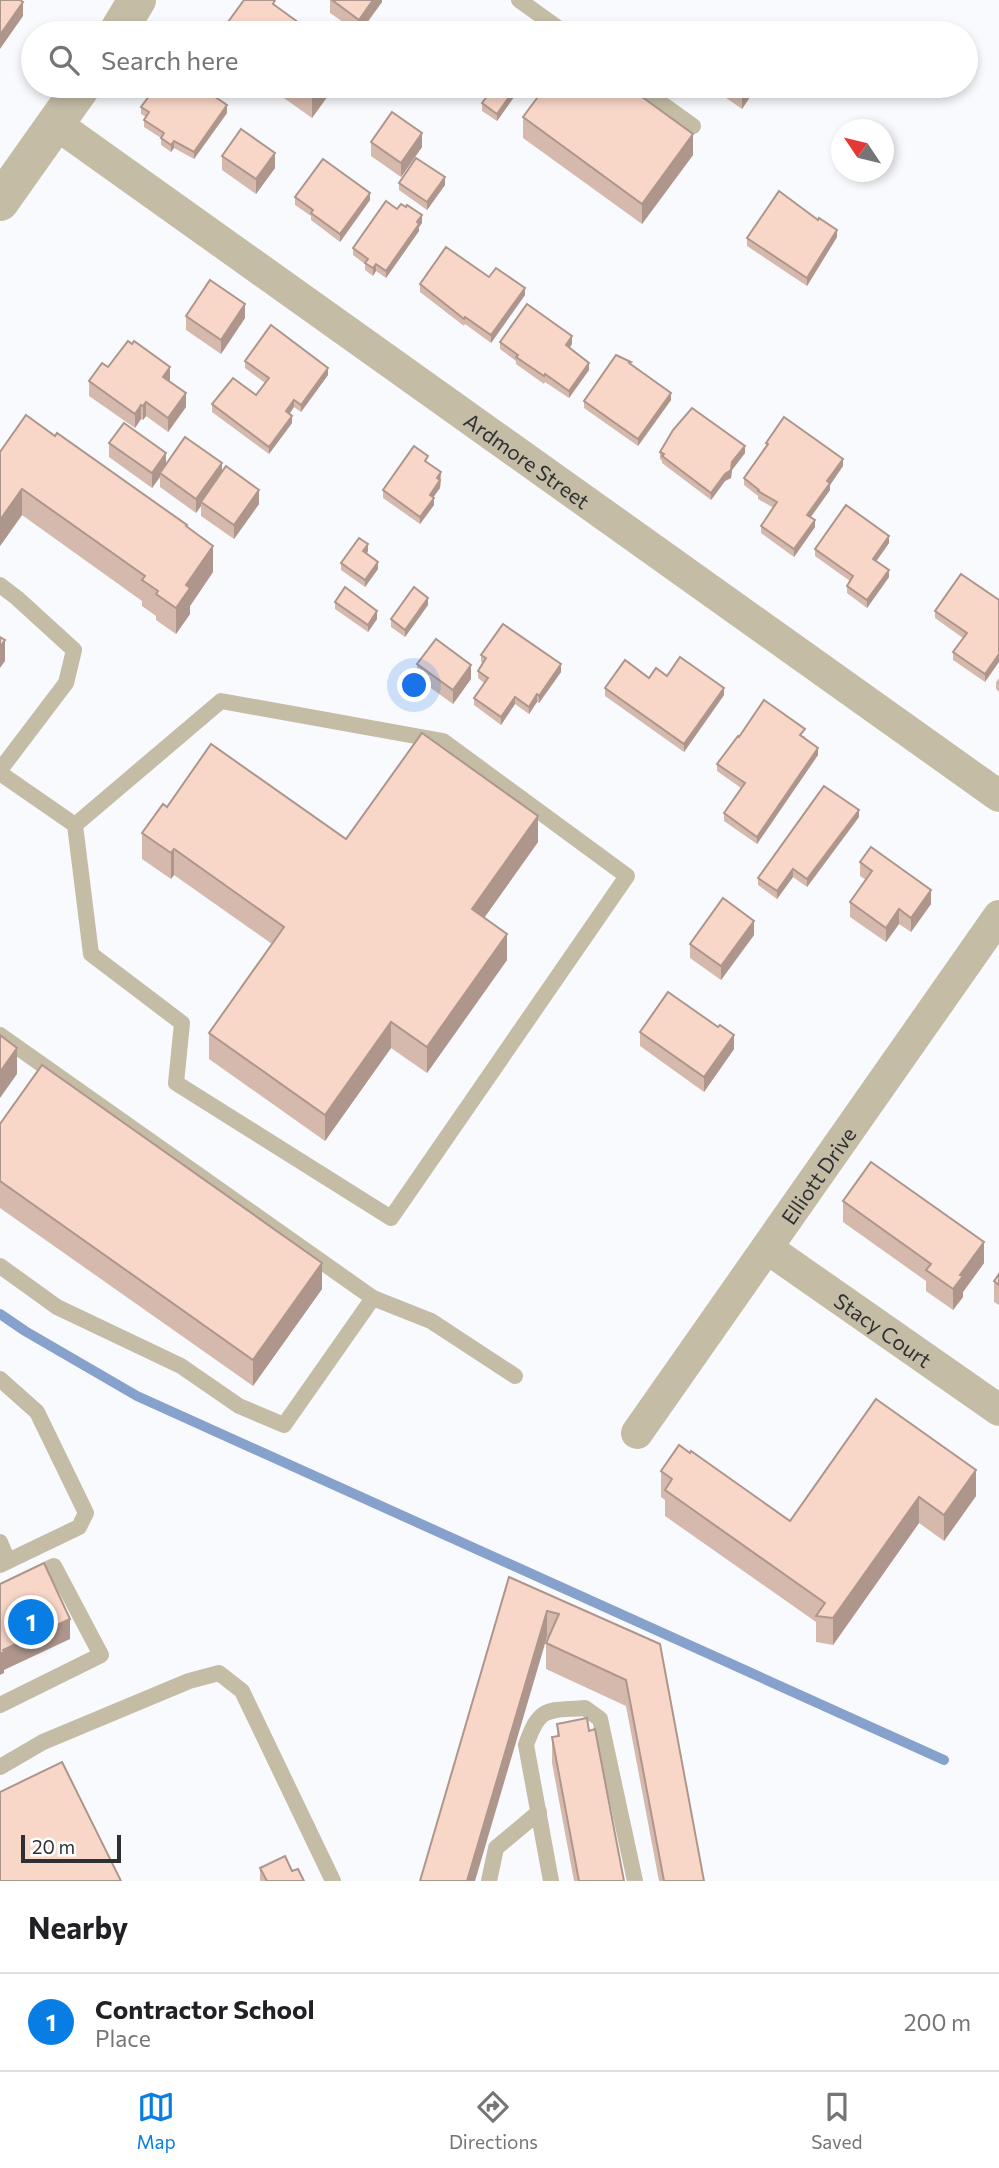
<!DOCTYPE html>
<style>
body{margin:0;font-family:Commissioner,sans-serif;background:#f6f6f6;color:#202124}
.compass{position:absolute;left:831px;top:119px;width:63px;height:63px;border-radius:50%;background:#fff;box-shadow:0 4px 10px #0003;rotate:305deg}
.scale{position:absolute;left:21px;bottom:18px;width:100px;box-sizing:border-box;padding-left:7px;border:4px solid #2e3033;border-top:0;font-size:19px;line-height:24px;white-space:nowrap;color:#2e3033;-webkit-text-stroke:5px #fff;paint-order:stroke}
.you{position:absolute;left:415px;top:686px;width:24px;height:24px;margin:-18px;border:5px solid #fff;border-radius:50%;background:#1a73e8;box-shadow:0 0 0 10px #1a73e833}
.badge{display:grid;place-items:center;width:46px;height:46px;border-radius:50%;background:#087ee5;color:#fff;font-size:23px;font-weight:700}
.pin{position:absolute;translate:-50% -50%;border:4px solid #fff;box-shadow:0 2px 7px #0006}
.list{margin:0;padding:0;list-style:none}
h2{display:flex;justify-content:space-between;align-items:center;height:91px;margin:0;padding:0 28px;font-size:30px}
h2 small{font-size:23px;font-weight:400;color:#757577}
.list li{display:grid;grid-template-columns:46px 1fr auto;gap:21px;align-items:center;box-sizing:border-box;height:98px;padding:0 28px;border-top:2px solid #e0e0e0}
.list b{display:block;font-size:26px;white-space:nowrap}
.list p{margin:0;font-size:23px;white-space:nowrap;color:#757577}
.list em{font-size:23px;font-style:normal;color:#757577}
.icon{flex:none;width:38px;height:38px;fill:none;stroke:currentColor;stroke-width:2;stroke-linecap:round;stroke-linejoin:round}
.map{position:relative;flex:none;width:999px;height:1881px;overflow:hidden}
.search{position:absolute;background:#fff;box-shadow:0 4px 10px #0003;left:21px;right:21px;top:21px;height:77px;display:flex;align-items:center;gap:18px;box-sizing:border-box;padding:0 24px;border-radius:38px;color:#757577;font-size:26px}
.sheet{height:189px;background:#fff}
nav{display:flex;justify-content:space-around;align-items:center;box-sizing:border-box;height:98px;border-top:2px solid #e0e0e0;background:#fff;font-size:19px;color:#757577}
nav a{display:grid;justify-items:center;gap:4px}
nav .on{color:#087ee5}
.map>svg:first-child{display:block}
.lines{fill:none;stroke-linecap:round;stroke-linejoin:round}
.stream{stroke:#87a1cd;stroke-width:10}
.service{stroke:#c4bca5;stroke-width:16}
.minor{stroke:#c4bca5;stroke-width:32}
.tertiary{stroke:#c4bca5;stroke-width:38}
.wall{fill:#d5b9ac}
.shaded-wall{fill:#ae968c}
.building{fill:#f8d7c8;stroke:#ae968c;stroke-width:2}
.labels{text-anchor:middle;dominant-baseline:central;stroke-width:5;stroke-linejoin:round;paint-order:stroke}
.street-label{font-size:21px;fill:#2e3033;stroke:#fff}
</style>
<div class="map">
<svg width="999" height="1881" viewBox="0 0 999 1881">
<rect width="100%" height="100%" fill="#f9fafe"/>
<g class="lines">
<path class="stream" d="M0 1314 25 1331 137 1396 944 1760"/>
<g class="service">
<path d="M519 0 565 33"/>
<path d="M637 86 693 126"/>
<path d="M0 585 17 598 74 650 66 683 0 770"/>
<path d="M0 773 75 825 91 954 182 1023 176 1083 391 1218 627 876 443 741 221 701 75 825"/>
<path d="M0 1035 373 1298 284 1425 239 1406 181 1366 57 1307 0 1266"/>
<path d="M373 1298 431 1321 515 1376"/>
<path d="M0 1379 37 1412 86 1513 79 1527 0 1565"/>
<path d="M0 1542 8 1561"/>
<path d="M0 1592 54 1566 101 1655 0 1705"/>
<path d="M0 1767 43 1742 189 1681 219 1673 242 1691 333 1881"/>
<path d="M489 1881 496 1848 539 1812"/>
<path d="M551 1881 526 1745C540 1705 547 1711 585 1708L600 1719 635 1881"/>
</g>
<g class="minor">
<path id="s1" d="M56 124 999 796"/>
<path id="s2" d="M767 1248 999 1410"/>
<path id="s3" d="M637 1433 999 916"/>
</g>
<g class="tertiary">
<path d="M117 33 137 0"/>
<path d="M0 202 82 86"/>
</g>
</g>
<g class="wall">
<path d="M330 0H382V2L360 33H359L330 13Z"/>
<path d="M267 86H335L312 118Z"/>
<path d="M519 86V90L497 121 482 111V103Z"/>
<path d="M709 86H765L757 97 752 94 742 109Z"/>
<path d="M163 92 227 113 194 159 174 148 171 152 161 145V138L144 127V120L146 117 141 114V107Z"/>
<path d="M523 117 693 155 642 224 523 138Z"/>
<path d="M371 142 422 147 401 177 371 156Z"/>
<path d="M222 156 275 168 256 194 222 170Z"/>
<path d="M399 183 445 185 427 210 399 190Z"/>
<path d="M295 197 370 200 340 242 311 220V216L295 205Z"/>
<path d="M397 209 422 223 419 227V231L386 278 376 271 373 276 365 270V264L353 255V248Z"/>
<path d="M818 220 837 237 807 286 747 246V238Z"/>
<path d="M489 277 525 295 491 343 465 324 464 326 420 292V284Z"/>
<path d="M186 316 245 318 221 354 186 330Z"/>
<path d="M500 342 572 344 569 348 589 370 569 398 545 382 544 384 516 364V361L500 349Z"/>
<path d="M245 361 328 375 301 412 294 407 289 414 292 423 269 454 212 412V404L256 395 265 383 245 368Z"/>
<path d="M631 364 671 400 638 446 584 408V401Z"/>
<path d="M108 367 170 381 186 407 168 432 146 416 143 420 141 419 135 428 89 396V381Z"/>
<path d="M109 443 166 464 222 473 259 504 234 539 201 516V506L196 513 160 487V477L152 488 109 457Z"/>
<path d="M766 443 843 466 830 485V490L811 517 815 527 794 557 761 533V526L774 508 758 499V496L744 485V478L766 447Z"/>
<path d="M0 452 187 527 213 572 190 606V614L176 634 156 620V616L142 606V601L22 515 0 546Z"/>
<path d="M660 452 745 453 732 470 731 478 725 481 711 500 662 463V461L660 459Z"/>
<path d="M428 464 441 480 440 488 433 497 434 505 420 524 383 498V490Z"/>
<path d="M889 543 876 561 889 577 867 608 847 593V586L850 581 815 556V549Z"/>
<path d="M368 551 367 554 378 569 365 587 341 570V563Z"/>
<path d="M999 600 985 682 953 660V652L963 638 935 618V611Z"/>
<path d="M335 602 377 619 368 632 335 609Z"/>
<path d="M428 605 405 637 391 627V619Z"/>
<path d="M481 655 561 672 539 703 537 702 529 714 515 704 501 725 474 705V698L484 683 478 678V671L483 663 481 662Z"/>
<path d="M417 664 471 679 453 704 417 678Z"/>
<path d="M667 676 724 695 684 752 605 696V688L649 678Z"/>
<path d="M999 678V692L996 689V682Z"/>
<path d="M805 736 804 738 818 755 757 844 724 821V813L741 788 717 771V764L739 737Z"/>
<path d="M167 807 346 839 538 842 484 918 507 960 427 1073 391 1048 325 1141 209 1059V1033L272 944 174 875 171 879 142 859V833Z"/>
<path d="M859 817 807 887 793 877 777 899 758 885V878Z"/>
<path d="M860 862 931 904 911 932 899 924 886 942 850 917V902L866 880 860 876Z"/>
<path d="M754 935 721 980 690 958V944Z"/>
<path d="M640 1032 734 1049 704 1092 640 1046Z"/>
<path d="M0 1124 322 1289 253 1386 0 1208Z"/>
<path d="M843 1201 984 1263 963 1292V1297L953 1310 926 1291V1281L843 1222Z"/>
<path d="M999 1274V1305L994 1302V1281Z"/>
<path d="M876 1399 976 1496 944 1541 919 1523 833 1645 816 1642V1622L665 1516V1500L661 1497V1471L790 1521Z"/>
<path d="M509 1577 660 1644 704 1881H659L626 1706 546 1669V1643L548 1637H547Z"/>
<path d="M557 1724 589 1731 624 1881H574L552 1763V1737H557Z"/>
<path d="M260 1868 292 1871 304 1881H260Z"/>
</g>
<g class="shaded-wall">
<path d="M373 0H382V2L359 33V20Z"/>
<path d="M23 2V16L0 49V35Z"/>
<path d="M320 86H335L312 118V97Z"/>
<path d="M517 86H519V90L497 121V114Z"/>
<path d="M748 86H752V94L742 109V95Z"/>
<path d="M757 86H765L757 97Z"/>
<path d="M227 105V113L194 159V152Z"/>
<path d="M422 133V147L401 177V163Z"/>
<path d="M693 134V155L642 224V204Z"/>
<path d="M174 141V148L171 152V145Z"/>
<path d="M275 153V168L256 194V179Z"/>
<path d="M445 177V185L427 210V202Z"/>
<path d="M370 193V200L340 242V234Z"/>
<path d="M422 215V223L419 227V231L386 278V271Z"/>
<path d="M837 230V237L807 286V278Z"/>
<path d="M376 264V271L373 276V268Z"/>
<path d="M525 288V295L491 343V335Z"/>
<path d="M245 304V318L221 354V340Z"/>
<path d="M572 336V344L566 353V345Z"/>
<path d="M589 363V370L569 398V391Z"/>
<path d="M170 367V381L163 377Z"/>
<path d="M328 368V375L301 412V405Z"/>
<path d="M186 393V407L168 432V418Z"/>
<path d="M671 393V400L638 446V439Z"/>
<path d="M294 400V407L286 419V411Z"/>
<path d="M146 402V416L143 420V406Z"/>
<path d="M141 405V419L135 428V414Z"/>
<path d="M292 416V423L269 454V447Z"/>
<path d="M745 446V453L732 470 731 478 725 481 711 500V493Z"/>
<path d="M166 453V467L160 473V477L152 488V473Z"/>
<path d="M843 459V466L830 485V490L807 522V515L827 481Z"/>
<path d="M222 463V478L201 502V506L196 513V499Z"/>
<path d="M441 472 440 488 430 502V495L437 478Z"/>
<path d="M22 489V515L0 546V520Z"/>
<path d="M259 490V504L234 539V525Z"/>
<path d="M434 498V505L420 524V517Z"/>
<path d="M815 520V527L794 557V549Z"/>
<path d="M889 536V543L873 566V559Z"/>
<path d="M368 544V551L363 559V551Z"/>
<path d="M213 546V572L190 606V614L176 634V608L186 585Z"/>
<path d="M378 562V569L365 587V580Z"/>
<path d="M889 570V577L867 608V600Z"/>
<path d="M428 598V605L405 637V630Z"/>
<path d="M377 611V619L368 632V625Z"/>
<path d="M5 640V661L0 668V647Z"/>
<path d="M999 654V662L985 682V674Z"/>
<path d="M561 664V672L539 703V696Z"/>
<path d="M471 665V679L453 704V690Z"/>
<path d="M724 688V695L684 752V744Z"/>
<path d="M537 694V702L529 714V707Z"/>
<path d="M515 697V704L501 725V717Z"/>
<path d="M818 748V755L757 844V837Z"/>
<path d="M859 810V817L807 887V879Z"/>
<path d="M538 816V842L472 935V909Z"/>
<path d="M174 849V875L171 879V853Z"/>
<path d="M793 869V877L777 899V891Z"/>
<path d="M931 890V904L911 932V918Z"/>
<path d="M899 909V924L886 942V928Z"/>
<path d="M754 921V935L721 980V966Z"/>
<path d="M507 934V960L427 1073V1047Z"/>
<path d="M391 1022V1048L325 1141V1115Z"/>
<path d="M734 1035V1049L704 1092V1077Z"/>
<path d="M17 1048V1074L0 1098V1072Z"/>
<path d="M984 1242V1263L963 1292V1297L953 1310V1289L960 1275Z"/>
<path d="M322 1263V1289L253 1386V1360Z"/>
<path d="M976 1470V1496L944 1541V1515Z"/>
<path d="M919 1497V1523L833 1645V1618Z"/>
<path d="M547 1611V1637L475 1881H467Z"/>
<path d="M70 1619V1639L4 1670V1673L0 1675V1654L3 1650Z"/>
</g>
<g class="building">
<path d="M0 0H20L23 2 0 35Z"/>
<path d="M244 0H275L273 4 313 33H220Z"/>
<path d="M332 0H373L359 20Z"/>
<path d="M708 28 716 33H704Z"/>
<path d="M167 86H199L227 105 194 152 174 141 171 145 161 138 164 133 144 120 149 112 141 107 156 87 163 92Z"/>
<path d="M296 86H320L312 97Z"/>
<path d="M495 86H517L497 114 482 103Z"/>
<path d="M546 86H627L693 134 642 204 523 117Z"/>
<path d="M729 86H748L742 95Z"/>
<path d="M392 112 422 133 401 163 371 142Z"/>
<path d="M241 129 275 153 256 179 222 156Z"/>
<path d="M416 158 445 177 427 202 399 183Z"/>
<path d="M323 159 370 193 340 234 311 213 313 210 295 197Z"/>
<path d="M779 191 818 220 819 218 837 230 807 278 747 238Z"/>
<path d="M386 201 397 209 401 204 406 207 407 205 422 215 417 222 419 224 386 271 376 264 373 268 365 263 368 259 353 248Z"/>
<path d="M446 247 489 277 496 268 525 288 491 335 465 317 464 319 420 284Z"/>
<path d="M210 280 245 304 221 340 186 316Z"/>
<path d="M527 304 572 336 566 345 589 363 569 391 545 374 544 376 516 357 518 355 500 342Z"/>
<path d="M271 325 328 368 301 405 294 400 286 411 292 416 269 447 212 404 233 378 256 395 269 378 245 361Z"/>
<path d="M128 341 132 344 134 341 170 367 163 377 186 393 168 418 146 402 143 406 141 405 135 414 89 381 102 363 108 367Z"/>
<path d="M616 355 631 362 629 363 671 393 638 439 584 401Z"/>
<path d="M692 408 745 446 732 462 731 470 725 474 711 493 662 456 664 454 660 452 673 430Z"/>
<path d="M26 415 55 436 57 433 187 525 186 526 213 546 186 585 190 588 176 608 156 594 158 591 142 580 145 576 22 489 0 520V452Z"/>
<path d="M784 417 843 459 827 481 830 483 807 515 815 520 794 549 761 526 777 502 758 491 759 490 744 478 768 444 766 443Z"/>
<path d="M124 423 166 453 152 473 109 443Z"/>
<path d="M185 437 222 463 196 499 160 473Z"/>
<path d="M414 446 428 456 425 461 441 472 437 478 440 480 430 495 434 498 420 517 383 490Z"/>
<path d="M226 466 259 490 234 525 201 502Z"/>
<path d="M846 505 889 536 873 559 889 570 867 600 847 586 853 576 815 549Z"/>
<path d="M359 538 368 544 363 551 378 562 365 580 341 563Z"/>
<path d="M961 574 999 600V654L985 674 953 652 967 633 935 611Z"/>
<path d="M345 587 377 611 368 625 335 602Z"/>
<path d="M414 587 428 598 405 630 391 619Z"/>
<path d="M503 624 561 664 539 696 537 694 529 707 515 697 501 717 474 698 488 678 478 671 486 658 481 655Z"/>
<path d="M0 637 5 640 0 647Z"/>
<path d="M436 639 471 665 453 690 417 664Z"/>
<path d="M680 657 724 688 684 744 605 688 625 660 649 678 656 668 667 676Z"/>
<path d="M764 700 805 729 800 735 818 748 757 837 724 813 745 783 717 764 738 736 739 737Z"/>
<path d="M422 733 538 816 472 909 507 934 427 1047 391 1022 325 1115 209 1033 284 927 174 849 171 853 142 833 163 804 167 807 211 744 346 839Z"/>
<path d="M824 786 859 810 807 879 793 869 777 891 758 878Z"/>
<path d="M871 847 931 890 911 918 899 909 886 928 850 902 872 871 860 862Z"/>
<path d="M723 898 754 921 721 966 690 944Z"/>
<path d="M668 992 718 1027 720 1025 734 1035 704 1077 640 1032Z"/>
<path d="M0 1035 17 1048 0 1072Z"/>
<path d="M42 1065 322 1263 253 1360 0 1181V1124Z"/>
<path d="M871 1162 984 1242 960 1275 963 1276 953 1289 926 1270 931 1264 843 1201Z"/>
<path d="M999 1274V1285L994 1281Z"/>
<path d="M876 1399 976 1470 944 1515 919 1497 833 1618 816 1616 825 1603 665 1490 672 1479 661 1471 679 1445 690 1453 691 1451 790 1521Z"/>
<path d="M44 1563 70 1619 3 1650 4 1652 0 1654V1584Z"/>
<path d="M509 1577 660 1644 704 1881H664L626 1680 546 1643 559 1614 547 1611 467 1881H420Z"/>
<path d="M587 1718 589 1731 595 1729 624 1881H579L552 1737 559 1736 557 1724Z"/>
<path d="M62 1762 121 1881H0V1792Z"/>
<path d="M285 1856 292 1871 298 1869 304 1881H267L260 1868Z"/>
</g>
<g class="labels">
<g class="street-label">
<text stroke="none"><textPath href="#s1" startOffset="579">Ardmore Street</textPath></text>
<text stroke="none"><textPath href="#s3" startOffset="315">Elliott Drive</textPath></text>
<text stroke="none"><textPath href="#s2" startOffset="142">Stacy Court</textPath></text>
</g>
</g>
</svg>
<svg class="compass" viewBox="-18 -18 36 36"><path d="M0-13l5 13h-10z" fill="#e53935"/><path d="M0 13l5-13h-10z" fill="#757577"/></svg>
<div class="scale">20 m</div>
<div class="you"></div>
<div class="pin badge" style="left:31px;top:1622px">1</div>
<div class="search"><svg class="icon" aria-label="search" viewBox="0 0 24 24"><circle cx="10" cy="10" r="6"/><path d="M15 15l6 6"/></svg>Search here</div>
</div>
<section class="sheet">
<h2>Nearby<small></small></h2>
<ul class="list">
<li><span class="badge">1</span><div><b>Contractor School</b><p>Place</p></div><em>200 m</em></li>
</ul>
</section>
<nav>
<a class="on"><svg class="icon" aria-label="map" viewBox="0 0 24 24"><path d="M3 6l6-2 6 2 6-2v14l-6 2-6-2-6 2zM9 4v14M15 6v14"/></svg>Map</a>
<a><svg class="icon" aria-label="directions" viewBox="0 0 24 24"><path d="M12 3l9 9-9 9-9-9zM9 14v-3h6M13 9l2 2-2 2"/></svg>Directions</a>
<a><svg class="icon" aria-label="saved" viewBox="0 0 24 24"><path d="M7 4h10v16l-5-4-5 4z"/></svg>Saved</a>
</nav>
